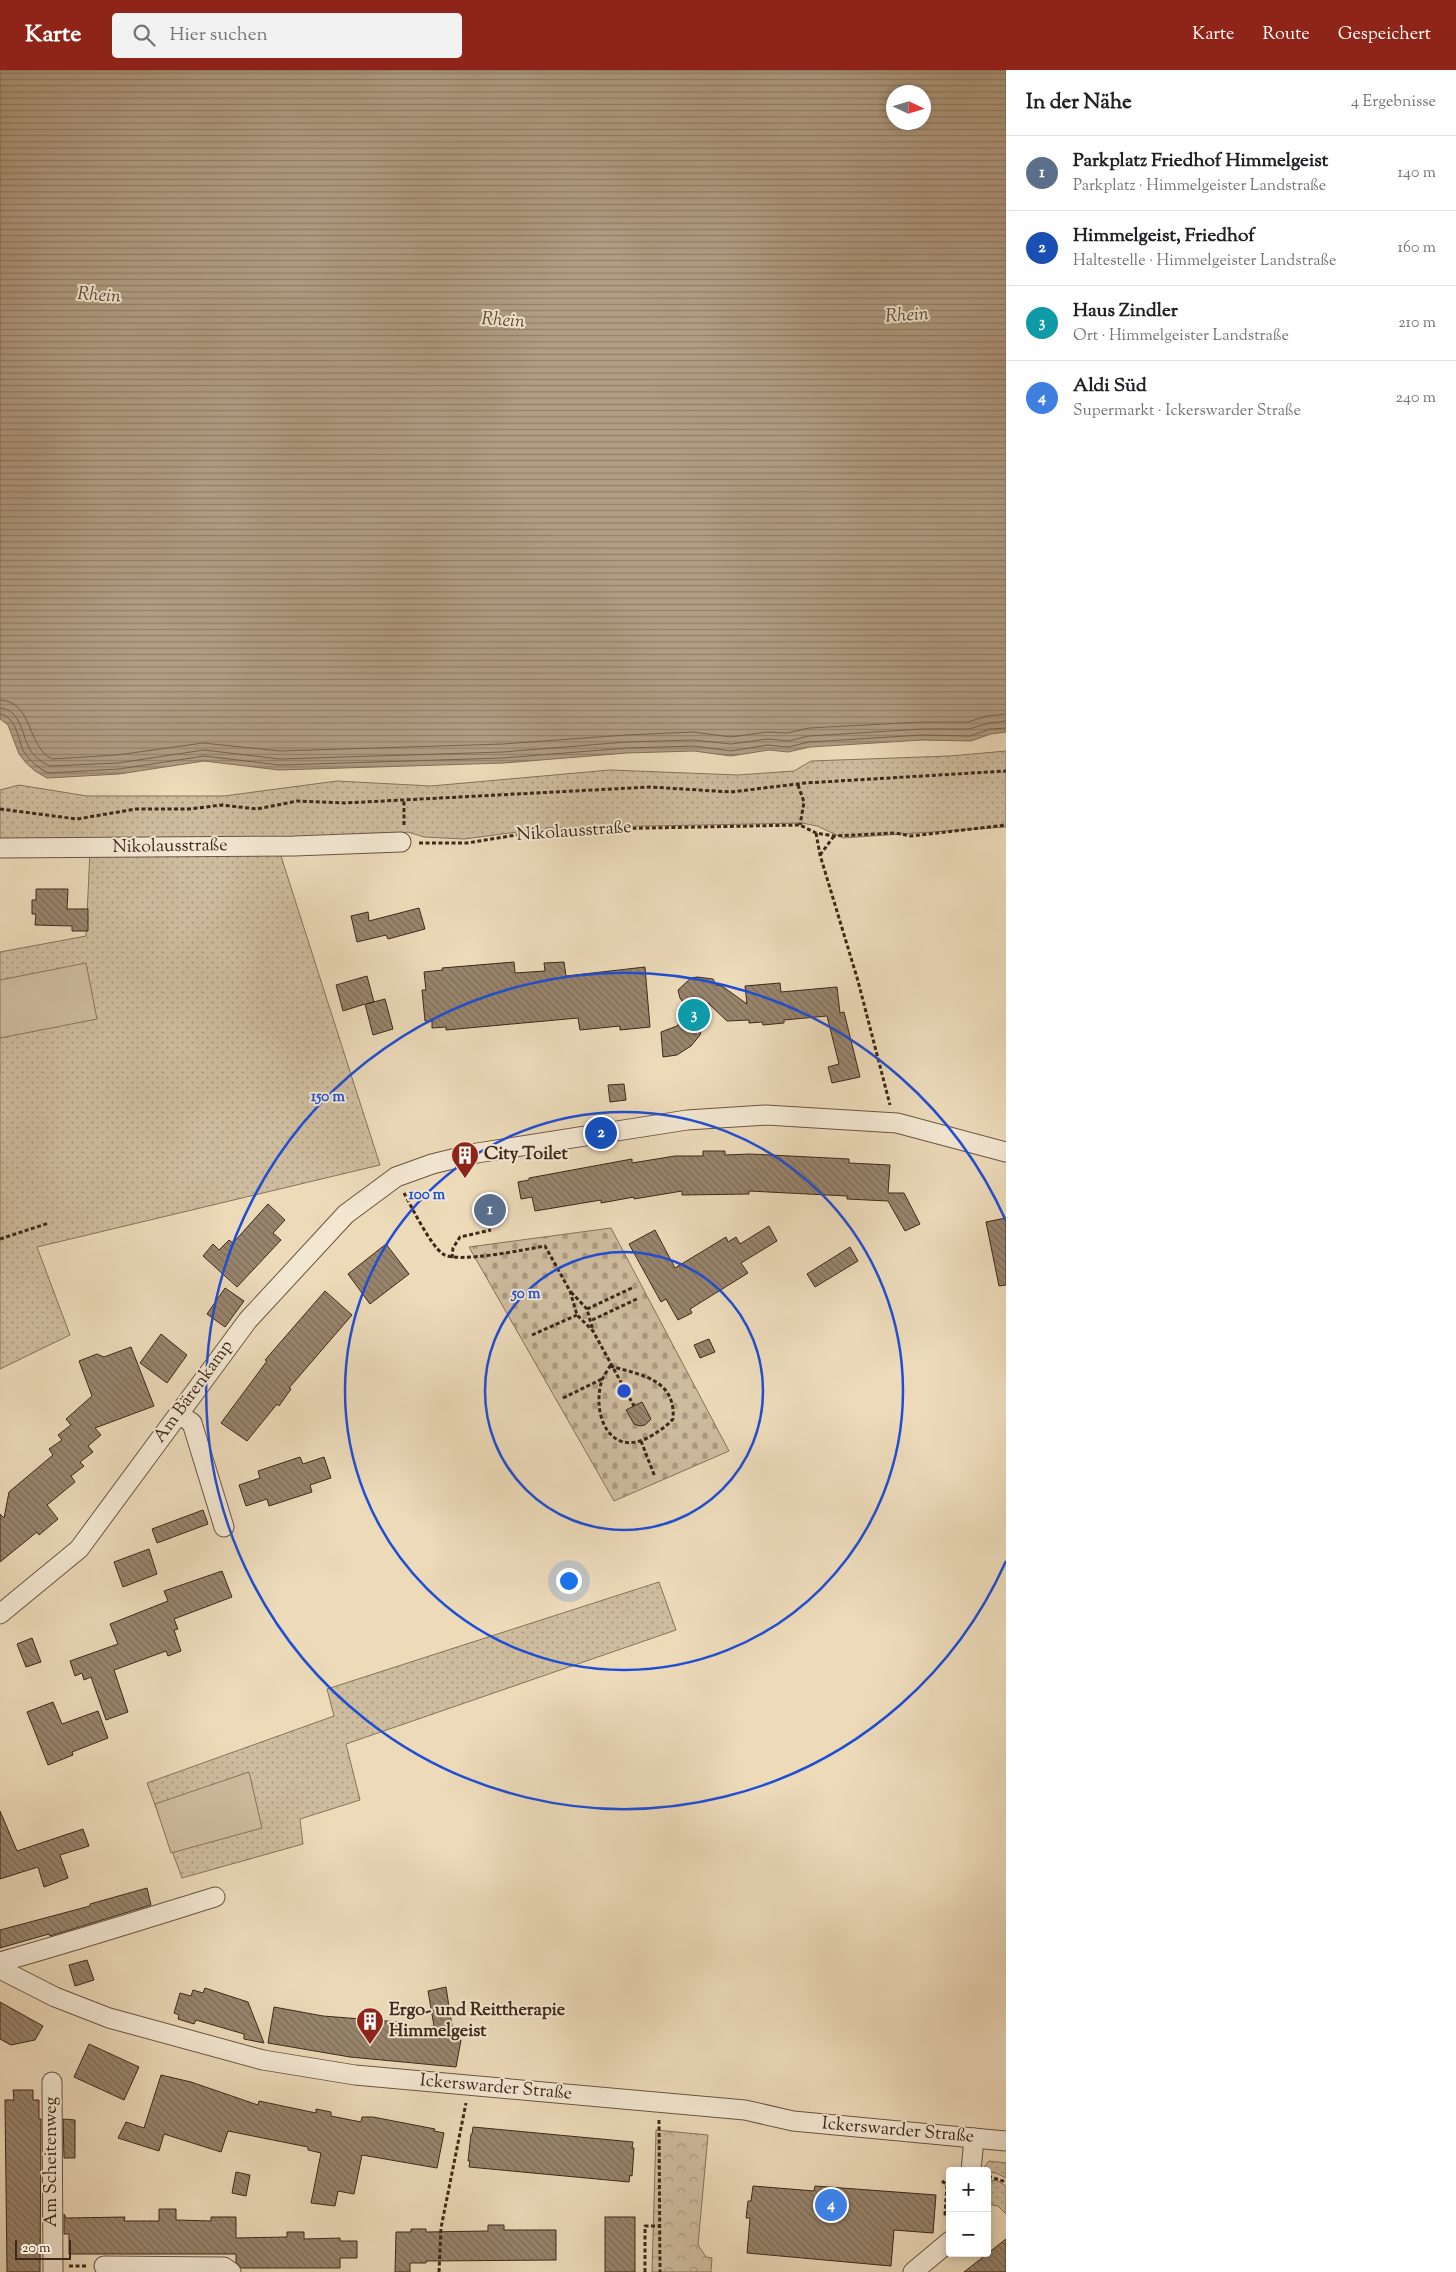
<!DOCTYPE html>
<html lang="de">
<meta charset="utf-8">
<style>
body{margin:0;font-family:"Sorts Mill Goudy",serif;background:#f2f2f2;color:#202124}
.controls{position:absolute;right:15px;bottom:15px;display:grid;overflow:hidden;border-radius:5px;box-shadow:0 2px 8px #0003}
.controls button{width:45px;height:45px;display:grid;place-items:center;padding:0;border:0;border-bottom:1px solid #e0e0e0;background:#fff;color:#202124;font:25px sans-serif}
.compass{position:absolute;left:886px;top:15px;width:45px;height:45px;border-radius:50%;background:#fff;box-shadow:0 2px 8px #0003;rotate:94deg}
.scale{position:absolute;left:15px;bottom:12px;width:56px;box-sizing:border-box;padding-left:5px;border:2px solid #3e281a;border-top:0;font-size:14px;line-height:18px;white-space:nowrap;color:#3e281a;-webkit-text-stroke:4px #f3e7d2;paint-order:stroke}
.you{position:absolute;left:568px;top:1510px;width:18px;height:18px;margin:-12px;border:4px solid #fff;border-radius:50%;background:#1a73e8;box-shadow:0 0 0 8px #1a73e833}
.badge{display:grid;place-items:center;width:32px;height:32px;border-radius:50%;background:#8f2418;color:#fff;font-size:16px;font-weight:700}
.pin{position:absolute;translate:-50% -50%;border:2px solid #fff;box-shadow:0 1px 5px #0006}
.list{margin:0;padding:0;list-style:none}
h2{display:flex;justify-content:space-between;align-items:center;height:65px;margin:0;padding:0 20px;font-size:21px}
h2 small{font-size:16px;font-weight:400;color:#757577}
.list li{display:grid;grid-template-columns:32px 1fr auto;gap:15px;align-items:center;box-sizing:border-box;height:75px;padding:0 20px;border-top:1px solid #e0e0e0}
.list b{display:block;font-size:19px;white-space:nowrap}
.list p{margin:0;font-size:16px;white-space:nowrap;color:#757577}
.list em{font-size:16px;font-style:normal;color:#757577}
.icon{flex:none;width:28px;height:28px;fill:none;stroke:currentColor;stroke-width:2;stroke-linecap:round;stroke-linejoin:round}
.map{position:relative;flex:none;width:1006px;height:2202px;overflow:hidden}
header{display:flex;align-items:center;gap:30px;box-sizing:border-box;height:70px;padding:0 25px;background:#8f2418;color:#fff}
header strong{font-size:24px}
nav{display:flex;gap:28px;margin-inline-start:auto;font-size:18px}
.search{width:350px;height:45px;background:#f2f2f2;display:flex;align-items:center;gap:12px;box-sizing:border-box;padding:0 18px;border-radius:5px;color:#757577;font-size:19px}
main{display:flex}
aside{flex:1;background:#fff}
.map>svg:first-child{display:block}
.grass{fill:url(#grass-dots);stroke:#86725c}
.forest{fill:url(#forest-crowns);stroke:#86725c}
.cemetery{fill:url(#cemetery-stones);stroke:#86725c}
.garden{fill:#cebc9e;stroke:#86725c}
.water{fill:url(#water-rules);stroke:#836e59;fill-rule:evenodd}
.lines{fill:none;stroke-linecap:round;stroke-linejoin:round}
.shore{stroke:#78624e;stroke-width:1}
.building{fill:url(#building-back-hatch);stroke:#3e281a}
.minor-casing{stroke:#6a5442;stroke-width:21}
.path{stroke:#3e281a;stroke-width:3;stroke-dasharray:4 2.5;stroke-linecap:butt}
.minor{stroke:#f3e7d2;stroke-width:19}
.ring{fill:none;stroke:#1d4ed8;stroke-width:2.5}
.labels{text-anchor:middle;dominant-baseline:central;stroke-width:4;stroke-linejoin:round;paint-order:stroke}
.street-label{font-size:18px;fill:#3e281a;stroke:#f3e7d2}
.poi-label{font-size:18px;font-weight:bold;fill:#3e281a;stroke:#f3e7d2;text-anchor:start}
.water-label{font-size:19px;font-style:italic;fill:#604b3a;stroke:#f3e7d2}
.centre{fill:#1d4ed8;stroke:#f3e7d2;stroke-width:2.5}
.ring-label{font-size:15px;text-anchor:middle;font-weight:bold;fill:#1d4ed8;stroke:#f3e7d2;stroke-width:4;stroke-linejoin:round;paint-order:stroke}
</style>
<header>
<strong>Karte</strong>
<div class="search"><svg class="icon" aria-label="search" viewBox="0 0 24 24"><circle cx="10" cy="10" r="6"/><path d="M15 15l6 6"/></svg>Hier suchen</div>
<nav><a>Karte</a><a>Route</a><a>Gespeichert</a></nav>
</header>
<main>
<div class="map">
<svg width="1006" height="2202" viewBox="0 0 1006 2202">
<defs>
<pattern id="grass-dots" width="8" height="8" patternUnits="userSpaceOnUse" patternTransform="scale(1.25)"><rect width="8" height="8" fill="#cebc9e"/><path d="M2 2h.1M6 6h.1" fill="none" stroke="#a99980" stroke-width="1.8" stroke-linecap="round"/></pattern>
<pattern id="forest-crowns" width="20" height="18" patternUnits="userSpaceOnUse" patternTransform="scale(1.25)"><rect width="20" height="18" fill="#cebc9e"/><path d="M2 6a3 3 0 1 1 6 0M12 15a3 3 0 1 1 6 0" fill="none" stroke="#a99980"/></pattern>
<pattern id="cemetery-stones" width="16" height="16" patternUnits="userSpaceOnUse" patternTransform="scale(1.25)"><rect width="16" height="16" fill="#cebc9e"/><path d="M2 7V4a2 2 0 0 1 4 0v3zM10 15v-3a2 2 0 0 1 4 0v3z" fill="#a99980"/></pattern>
<pattern id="water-rules" width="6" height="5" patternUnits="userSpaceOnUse" patternTransform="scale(1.25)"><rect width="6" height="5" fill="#b19d83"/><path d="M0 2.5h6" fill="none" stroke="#91806a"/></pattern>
<pattern id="building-back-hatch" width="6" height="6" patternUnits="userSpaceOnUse" patternTransform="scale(1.25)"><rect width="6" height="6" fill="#98856d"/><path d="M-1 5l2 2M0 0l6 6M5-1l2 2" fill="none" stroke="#7d6d59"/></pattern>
</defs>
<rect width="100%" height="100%" fill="#ecdab9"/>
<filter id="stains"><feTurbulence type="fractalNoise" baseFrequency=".004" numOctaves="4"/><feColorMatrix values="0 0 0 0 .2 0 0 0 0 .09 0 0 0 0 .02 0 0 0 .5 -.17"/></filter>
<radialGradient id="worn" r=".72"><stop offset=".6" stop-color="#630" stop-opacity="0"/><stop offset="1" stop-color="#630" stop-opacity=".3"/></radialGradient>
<g class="grass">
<path d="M1006 681V757L843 768 817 756 802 753 548 758 464 769 424 767 408 762 381 766 0 776V720L19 715 87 726H224L337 711 431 716 610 700 738 705 794 701 811 691 950 686Z"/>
<path d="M279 780 380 1095 37 1177 70 1265 0 1299V882L86 866 90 781Z"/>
<path d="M659 1512 676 1560 346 1674 360 1730 300 1749 303 1774 182 1808 147 1713 334 1646 327 1619Z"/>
<path d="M989 2091 1006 2093V2108L996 2103 981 2101Z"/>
<path d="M987 2110 998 2111 1006 2116V2144L998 2136 987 2134Z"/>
</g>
<path class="forest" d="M656 2060 708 2065 698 2175 706 2187 712 2188 711 2202H652Z"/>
<path class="cemetery" d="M611 1158 729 1381 614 1431 469 1177Z"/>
<g class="garden">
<path d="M86 893 97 949 0 968V910Z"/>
<path d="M249 1702 262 1758 171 1783 155 1734Z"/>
</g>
<path class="water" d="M0 0H1006V662L991 664 971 671 922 670 810 677 788 682 769 680 731 686 694 681 627 683 504 693 279 700 204 691 119 704 47 708 35 701 26 693 19 684 8 655 0 649ZM894 22H924V52H894Z"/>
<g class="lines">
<g class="shore">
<path d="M0 630C33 631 27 677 52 689L117 685 203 673 280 681 503 674 626 665 693 662 731 667 767 662 787 663 809 658 922 652H968L987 646 1006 644"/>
<path d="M0 638C20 639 22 664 29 678 33 686 42 693 50 696L118 693 204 680 280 689 503 682 626 672 693 670 731 674 768 669 788 671 809 666 922 659H969L989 653 1006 651"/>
<path d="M0 644C17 646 18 671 24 682 30 691 39 698 48 703L119 699 204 686 280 695 503 688 627 678 694 676 731 681 768 675 788 677 809 672 922 665 970 666 990 659 1006 658"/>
</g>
</g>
<g class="building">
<path d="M36 819H68L67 839H88V861H72V856L35 855 36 844H32V830H36Z"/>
<path d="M419 838 425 859 388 869 386 865 357 872 351 846 368 842 369 851Z"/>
<path d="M514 892 515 903 545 901 544 893 564 892 566 906 645 897 650 957 620 960V956L580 960 578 948 446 960V957L432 958V951H425L422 920H426L424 902 443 900 442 898Z"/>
<path d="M367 906 374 932 366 934 385 929 393 959 373 965 365 934 343 941 336 915Z"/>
<path d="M697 907 713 909 716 915 722 916 747 934 745 916 780 913 781 922 837 917 840 943 844 942 860 1007 832 1013 828 997 839 994 827 946 784 950V953L763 955 762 952 749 953V950L727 951 708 933 700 965 691 976 677 985 663 987 661 962 677 956 689 941 680 928 678 920 691 908Z"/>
<path d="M624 1014 626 1030 610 1032 608 1015Z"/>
<path d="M703 1081H725V1085L750 1084 849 1089V1093L890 1095 888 1123H904L920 1154 905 1161 888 1131 847 1129V1126L749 1121V1124L682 1125V1121L634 1129V1127L601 1133V1130L535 1141 532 1127 521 1129 518 1112 529 1110V1108L632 1089V1093L675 1086H703Z"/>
<path d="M268 1134 285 1150 273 1163 281 1170 237 1217 203 1186 213 1174 219 1180 229 1170 233 1173Z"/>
<path d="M1006 1148V1215L999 1216 986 1152Z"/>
<path d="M769 1156 777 1171 741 1193 748 1203 690 1239 692 1243 678 1250 666 1229 661 1232 629 1174 655 1160 675 1198 726 1167 728 1172 736 1167 740 1174Z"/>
<path d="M386 1174 409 1204 370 1234 348 1204Z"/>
<path d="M850 1177 858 1191 815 1217 807 1204Z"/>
<path d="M225 1218 244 1231 225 1257 207 1244Z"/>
<path d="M325 1221 352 1245 289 1318 291 1319 279 1336 277 1334 247 1371 221 1353 267 1291 265 1290Z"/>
<path d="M161 1264 187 1285 167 1313 140 1293Z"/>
<path d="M709 1269 715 1282 700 1288 694 1275Z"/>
<path d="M131 1277 154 1336 95 1358 101 1365 88 1376 93 1382 80 1392 84 1396 71 1406 75 1412 47 1435 58 1449 39 1465 37 1462 0 1492V1444L4 1448 9 1422 53 1385 49 1379 62 1370 58 1365 71 1355 66 1349 92 1326 79 1291 97 1284 104 1287Z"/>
<path d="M642 1332 651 1349 645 1355 640 1356 634 1354 626 1340Z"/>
<path d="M300 1387 303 1394 324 1387 331 1408 310 1415 312 1422 269 1436 267 1429 246 1436 239 1415 260 1408 258 1401Z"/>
<path d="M203 1440 208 1454 157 1473 152 1459Z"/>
<path d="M149 1479 157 1504 123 1517 114 1492Z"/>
<path d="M222 1501 232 1527 174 1549 178 1559 174 1560 181 1581 168 1586 166 1581 114 1600 128 1642 106 1650 91 1607 84 1610 82 1603 75 1606 70 1591 118 1574 110 1554 168 1531 164 1521Z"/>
<path d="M32 1568 41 1592 26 1597 17 1574Z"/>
<path d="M53 1632 62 1654 98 1641 108 1668 72 1682 73 1685 48 1695 27 1642Z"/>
<path d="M0 1741 17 1781 83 1759 89 1776 60 1785 68 1808 44 1817 38 1797 0 1809Z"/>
<path d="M147 1818 151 1835 50 1866 49 1864 0 1878V1860L90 1836V1834Z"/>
<path d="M87 1890 94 1910 75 1916 69 1895Z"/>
<path d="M446 1917 454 1969 461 1970 456 1997 350 1987 268 1973 274 1937 323 1946 399 1952 401 1961 434 1956 428 1921Z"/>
<path d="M205 1918 248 1932 264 1973 244 1969V1964L196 1950 194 1954 178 1949 179 1945 174 1943 180 1923 191 1926 193 1920 203 1923Z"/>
<path d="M0 1932 43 1956 35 1970 11 1975 0 1969Z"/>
<path d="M89 1974 139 1997 124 2030 74 2007Z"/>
<path d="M161 2005 191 2012 258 2035 259 2031 316 2043V2039L331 2042V2046L361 2052 362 2047H373L435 2059 434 2061 444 2063 437 2098 362 2085 354 2124 338 2121 335 2136 311 2133 321 2083 308 2080V2077L228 2061 221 2082 164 2064 159 2081 118 2068 126 2052 144 2058Z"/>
<path d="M13 2020H33V2030H39V2049H41L40 2202H7L5 2030H14Z"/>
<path d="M63 2049 75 2050V2088H64Z"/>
<path d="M473 2057 633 2072 632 2078H634L632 2106 630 2105 629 2112 469 2097 470 2091H468L471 2064H472Z"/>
<path d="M236 2102 250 2105 246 2126 232 2123Z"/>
<path d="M753 2116 814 2121 815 2116 936 2125 933 2163 894 2160 891 2196 747 2183 750 2148H746L748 2131H751Z"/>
<path d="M159 2139H176V2150L211 2151V2147H236V2168L287 2167V2162H304V2169L340 2168V2171H357V2188H340V2198H241L236 2192V2184H69V2164H64V2144L66 2148 125 2147 124 2151H159Z"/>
<rect x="605" y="2147" width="30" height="55"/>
<path d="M488 2155H504V2160H556V2190L426 2191V2193H410V2202H395L396 2162H411V2159H426V2162L488 2161Z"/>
<path d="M1006 2169V2202H964Z"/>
</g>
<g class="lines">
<g class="minor-casing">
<g id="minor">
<path d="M0 778 294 776 401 772"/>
<path d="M179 1344 192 1353 224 1457"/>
<path d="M0 1544 79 1479 248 1250 346 1144 396 1107 432 1094 477 1083 687 1050 766 1045 897 1053 1006 1082"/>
<path d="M0 1892C72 1872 144 1849 215 1827"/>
<path d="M0 1899 55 1927 109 1948 263 1990 355 2005 745 2040 793 2051 1006 2071"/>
<path d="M52 2012 53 2202"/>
<path d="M971 2101 974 2068"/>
<path d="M104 2196 224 2197 231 2202"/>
<path d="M913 2202 950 2171"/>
</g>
</g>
<g class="path">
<path d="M798 715 804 732 800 755"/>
<path d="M0 739 77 749 136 739H189L222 735 257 739 297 731 345 733 650 717 731 722 805 713 1006 701"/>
<path d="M404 755V730"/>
<path d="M816 763 820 785 858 911 890 1035"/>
<path d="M419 773H467L547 760 800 755 816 763 834 766 895 763 911 766 1006 755"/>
<path d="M820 785 834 766"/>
<path d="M404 1123C412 1138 431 1176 443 1184 457 1194 527 1179 545 1176L570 1221 577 1245 593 1261 634 1336"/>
<path d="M0 1169 49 1153"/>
<path d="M452 1188 453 1178 460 1167 491 1160"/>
<path d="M571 1222 587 1239 593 1261"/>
<path d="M587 1239 634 1217"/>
<path d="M592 1250 639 1228"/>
<path d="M532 1265 577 1245"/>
<path d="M610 1296C641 1305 676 1309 673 1349 667 1356 659 1361 651 1366 610 1390 591 1344 602 1310 604 1305 608 1300 610 1296Z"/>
<path d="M563 1328 602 1309"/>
<path d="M641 1371 655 1407"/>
<path d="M659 2050 660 2202"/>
<path d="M988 2106 1006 2112"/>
<path d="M942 2111 947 2115 945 2144H950"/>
<path d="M69 2196H88"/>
<path d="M439 2202 441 2158 466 2033"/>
<path d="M645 2202V2156H660"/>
</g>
<use href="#minor" class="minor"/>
</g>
<g class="ring">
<circle cx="624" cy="1321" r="139"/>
<circle cx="624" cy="1321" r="279"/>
<path d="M1006 1491A418 418 0 1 1 1006 1151"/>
</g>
<defs>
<g id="building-pin" transform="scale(1.4375)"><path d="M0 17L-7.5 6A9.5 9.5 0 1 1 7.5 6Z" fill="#8f2418" stroke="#f3e7d2"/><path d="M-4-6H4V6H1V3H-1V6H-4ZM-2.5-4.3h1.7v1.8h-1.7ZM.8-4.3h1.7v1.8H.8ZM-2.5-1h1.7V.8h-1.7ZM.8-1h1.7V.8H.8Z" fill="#fff"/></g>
</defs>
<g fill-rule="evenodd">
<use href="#building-pin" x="465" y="1085"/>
<use href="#building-pin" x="370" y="1951"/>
</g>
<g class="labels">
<g class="street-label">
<text transform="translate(574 762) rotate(-4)">Nikolausstraße</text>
<text transform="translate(170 777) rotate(-1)">Nikolausstraße</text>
<text transform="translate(194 1322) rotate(-54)">Am Bärenkamp</text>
<text transform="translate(496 2018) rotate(5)">Ickerswarder Straße</text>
<text transform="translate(898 2061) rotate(5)">Ickerswarder Straße</text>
<text transform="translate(52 2092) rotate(-90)">Am Scheitenweg</text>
</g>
<g class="poi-label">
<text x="484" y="1085">City Toilet</text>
<text x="389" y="1941">Ergo- und Reittherapie<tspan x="389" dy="21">Himmelgeist</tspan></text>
</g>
<g class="water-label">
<text transform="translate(99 226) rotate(4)">Rhein</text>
<text transform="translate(907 246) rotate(-3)">Rhein</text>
<text transform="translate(503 251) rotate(4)">Rhein</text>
</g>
</g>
<circle cx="624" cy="1321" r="8" class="centre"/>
<g class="ring-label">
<text x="328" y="1031">150 m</text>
<text x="427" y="1129">100 m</text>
<text x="526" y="1228">50 m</text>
</g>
<rect width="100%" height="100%" filter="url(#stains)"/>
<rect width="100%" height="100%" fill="url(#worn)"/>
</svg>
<div class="controls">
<button>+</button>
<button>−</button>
</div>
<svg class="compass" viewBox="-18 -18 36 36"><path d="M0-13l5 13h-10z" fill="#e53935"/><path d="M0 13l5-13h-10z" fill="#757577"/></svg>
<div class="scale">20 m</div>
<div class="you"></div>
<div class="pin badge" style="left:490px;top:1140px;background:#5c6f8a">1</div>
<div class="pin badge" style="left:601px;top:1063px;background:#1a4fb4">2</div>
<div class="pin badge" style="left:694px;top:945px;background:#0f9aa8">3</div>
<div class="pin badge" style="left:831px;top:2135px;background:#3f7fe0">4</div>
</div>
<aside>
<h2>In der Nähe<small>4 Ergebnisse</small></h2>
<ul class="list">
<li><span class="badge" style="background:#5c6f8a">1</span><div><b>Parkplatz Friedhof Himmelgeist</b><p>Parkplatz · Himmelgeister Landstraße</p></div><em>140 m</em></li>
<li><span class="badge" style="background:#1a4fb4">2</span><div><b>Himmelgeist, Friedhof</b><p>Haltestelle · Himmelgeister Landstraße</p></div><em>160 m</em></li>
<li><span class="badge" style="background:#0f9aa8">3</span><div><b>Haus Zindler</b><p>Ort · Himmelgeister Landstraße</p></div><em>210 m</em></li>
<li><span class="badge" style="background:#3f7fe0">4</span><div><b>Aldi Süd</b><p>Supermarkt · Ickerswarder Straße</p></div><em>240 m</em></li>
</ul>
</aside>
</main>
